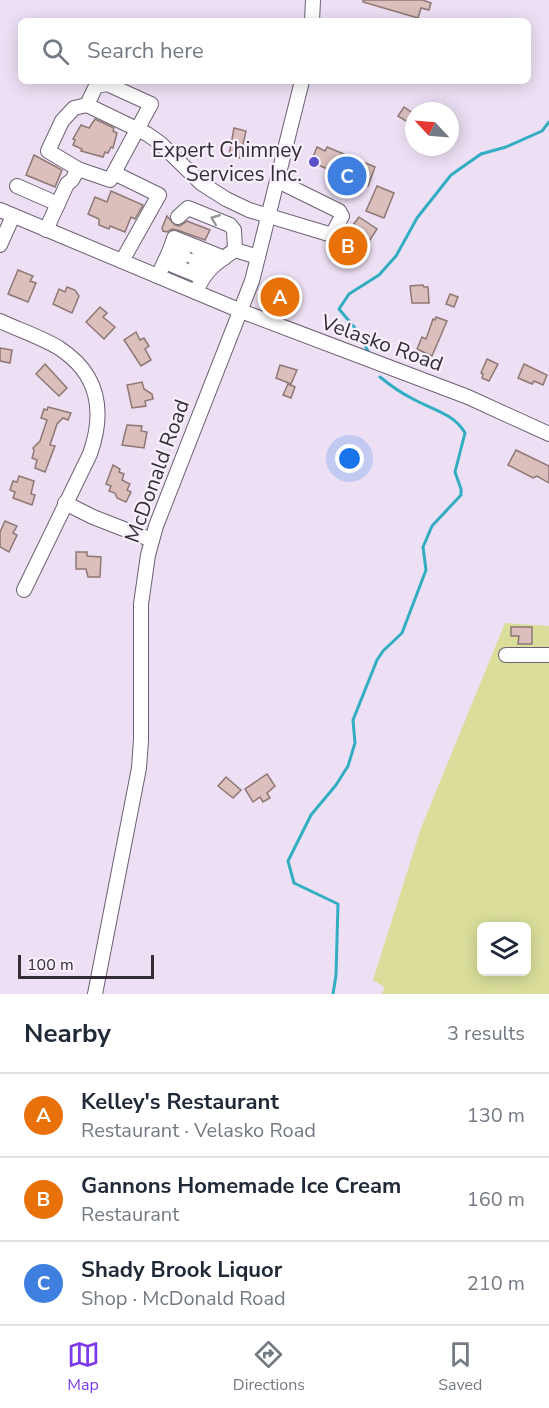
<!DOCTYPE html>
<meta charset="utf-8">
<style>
body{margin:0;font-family:"Nunito Sans",sans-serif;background:#f2f2f3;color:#1f2937}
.controls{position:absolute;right:18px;bottom:18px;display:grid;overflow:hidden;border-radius:9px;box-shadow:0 3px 15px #0003}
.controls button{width:54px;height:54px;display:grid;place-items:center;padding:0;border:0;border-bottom:2px solid #e0e1e3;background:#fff;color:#1f2937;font:30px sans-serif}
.compass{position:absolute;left:405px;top:102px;width:54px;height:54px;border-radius:50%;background:#fff;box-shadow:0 3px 15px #0003;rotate:296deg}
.scale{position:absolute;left:18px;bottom:15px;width:136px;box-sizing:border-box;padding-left:6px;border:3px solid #332e36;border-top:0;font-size:16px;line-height:21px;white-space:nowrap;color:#332e36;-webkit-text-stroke:4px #f8f0fc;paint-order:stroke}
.you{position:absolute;left:350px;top:459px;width:21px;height:21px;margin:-15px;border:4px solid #fff;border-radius:50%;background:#1a73e8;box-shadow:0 0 0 9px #1a73e833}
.badge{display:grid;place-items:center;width:39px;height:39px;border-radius:50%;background:#7c3aed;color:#fff;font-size:20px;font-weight:700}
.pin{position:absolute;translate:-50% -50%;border:3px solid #fff;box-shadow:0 2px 6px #0006}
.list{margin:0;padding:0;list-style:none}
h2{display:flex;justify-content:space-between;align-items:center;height:78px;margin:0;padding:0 24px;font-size:26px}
h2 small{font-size:20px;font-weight:400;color:#747a83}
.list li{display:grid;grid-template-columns:39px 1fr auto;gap:18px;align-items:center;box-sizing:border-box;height:84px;padding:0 24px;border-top:2px solid #e0e1e3}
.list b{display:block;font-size:22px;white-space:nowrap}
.list p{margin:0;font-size:20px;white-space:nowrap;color:#747a83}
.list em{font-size:20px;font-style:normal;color:#747a83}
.icon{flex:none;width:33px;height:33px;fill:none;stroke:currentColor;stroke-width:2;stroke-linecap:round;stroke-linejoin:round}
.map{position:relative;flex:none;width:549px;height:994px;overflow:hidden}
.search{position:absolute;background:#fff;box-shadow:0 3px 15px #0003;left:18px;right:18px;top:18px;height:66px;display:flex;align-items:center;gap:15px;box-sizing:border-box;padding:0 21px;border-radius:9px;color:#747a83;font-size:22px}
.sheet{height:330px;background:#fff}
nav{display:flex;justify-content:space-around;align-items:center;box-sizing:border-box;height:84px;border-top:2px solid #e0e1e3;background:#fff;font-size:16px;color:#747a83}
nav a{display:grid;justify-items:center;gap:3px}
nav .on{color:#7c3aed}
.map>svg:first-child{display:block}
.green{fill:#dade9a;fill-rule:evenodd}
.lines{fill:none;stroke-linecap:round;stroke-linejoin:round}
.stream{stroke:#32adc2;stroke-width:3}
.building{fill:#dabfbc;stroke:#8f7774;stroke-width:1.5}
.minor-casing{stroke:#6c6173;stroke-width:16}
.minor{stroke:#fff;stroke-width:14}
.oneway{stroke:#99969a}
.poi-dot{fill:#5c53cb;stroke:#f8f0fc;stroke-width:2}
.labels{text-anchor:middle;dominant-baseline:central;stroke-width:4.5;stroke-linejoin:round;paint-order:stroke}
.poi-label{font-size:21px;fill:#332e36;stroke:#f8f0fc;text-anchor:end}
.street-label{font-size:21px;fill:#332e36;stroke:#f8f0fc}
</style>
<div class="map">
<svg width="549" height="994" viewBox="0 0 549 994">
<rect width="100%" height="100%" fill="#ede0f5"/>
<path class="green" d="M505 623 549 626V994H382L384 987 373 980 421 828ZM482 926H526V972H482Z"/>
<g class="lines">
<g class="stream">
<path d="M368 351 355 328 339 309 349 294 379 275 396 256 417 218 451 175 481 154 506 147 542 131 549 122"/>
<path d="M333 994 336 975 338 904 294 883 288 861 311 815 336 785 348 766 355 743 353 720 377 660 383 651 402 633 426 570 423 547 432 526 461 495V489L455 472 465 433C455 414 431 409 413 399 401 393 391 386 380 377"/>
</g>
</g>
<g class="building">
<path d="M363 0H423L431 3 429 10 421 8 418 18 363 2Z"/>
<path d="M404 107 414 114V126L398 116Z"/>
<path d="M95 119 114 128 113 131 117 133 113 148 111 147 108 153 105 152 103 157 81 151 82 149 73 145 75 140 73 139 81 125 89 128Z"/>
<path d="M234 128 246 131 240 158 229 155Z"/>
<path d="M317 147 325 151 327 147 375 167 368 186 311 162Z"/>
<path d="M34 155 62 170 55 187 26 175Z"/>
<path d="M377 186 394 193 384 218 366 211Z"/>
<path d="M111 191 143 205 135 219 131 217 125 232 110 226 109 229 99 225V219L88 214 95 197 107 202Z"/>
<path d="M167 216 175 225 180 226 187 221 210 230 205 240 177 230 172 229 167 232 163 231 162 228Z"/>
<path d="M359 217 377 229 364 249 366 250 360 259 345 249 353 237 347 233Z"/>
<path d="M18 270 33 276 30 281 36 283 28 302 8 294Z"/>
<path d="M272 283 296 290 291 305 276 303 267 298Z"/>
<path d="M423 285 424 287H428L429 303H412L410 286Z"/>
<path d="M67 287 75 290 79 296 72 313 53 304 59 289 65 292Z"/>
<path d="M450 294 458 297 454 307 446 304Z"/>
<path d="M100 307 107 313 103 317 115 327 104 339 86 322Z"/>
<path d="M436 317 447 321 432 356 417 349 422 337 426 339 433 319 435 320Z"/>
<path d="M136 332 140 340 144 338 149 346 145 349 151 360 141 366 124 340Z"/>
<path d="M0 348 12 350 10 363 0 361Z"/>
<path d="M487 359 498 364 489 381 482 378 483 374 481 373Z"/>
<path d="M45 364 67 388 59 396 36 374Z"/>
<path d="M524 364 547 375 543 385 534 381 532 384 518 378Z"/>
<path d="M280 365 297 370 291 384 276 378Z"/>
<path d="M142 382 144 389 152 394 153 399 145 401 146 406 132 408 127 385Z"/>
<path d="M288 384 295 387 291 398 283 395Z"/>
<path d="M48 407 71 413 68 420 63 418 57 424 50 445 55 446 45 472 35 468 37 460 32 458 34 451 33 448 40 441 47 420 41 418 44 409 47 410Z"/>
<path d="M127 425 142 426 141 431 147 432 144 448 122 445Z"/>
<path d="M516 450 549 466V483L537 476 533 478 508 465Z"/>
<path d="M113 465 120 469 119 472 124 474 122 480 130 484 127 490 131 492 126 502 117 498 115 493 109 491 111 486 106 484Z"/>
<path d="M19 476 34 481 31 494 35 495 32 505 13 498 15 492 10 490 13 481 17 482Z"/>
<path d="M5 521 17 526 13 533 17 535 9 552 0 547V532Z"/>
<path d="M76 552H87V556L101 557 100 577H88L86 569H76Z"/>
<path d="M511 627H532V644H518L519 636H511Z"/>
<path d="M267 774 275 786 267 793 270 798 263 802 260 797 253 802 245 789Z"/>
<path d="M226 777 241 790 233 798 218 786Z"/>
</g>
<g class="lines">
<g class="minor-casing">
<g id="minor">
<path d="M312 21 313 0"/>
<path d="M78 169 110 180 151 104 107 84 96 86 87 105"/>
<path d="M114 173 159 195 122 261"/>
<path d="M17 186 58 204"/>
<path d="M0 210 241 311 468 397 549 434"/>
<path d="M178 217 188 208 230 225 234 230 235 250"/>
<path d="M46 230 67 184 72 180 78 169 48 151 62 121 74 108 87 105 147 134 160 143 201 183 226 199 249 210 332 235 342 216 339 211 278 181"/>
<path d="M0 245 13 216"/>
<path d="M170 250 174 238 224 258"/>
<path d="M195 260 212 267"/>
<path d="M165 262 202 277"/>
<path d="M158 276 170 250 184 256"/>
<path d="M196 292C205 270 216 263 235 250L258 257"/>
<path d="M0 321C19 330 41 337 59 348 99 374 105 411 90 454L24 590"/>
<path d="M65 503 93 517 152 540"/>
<path d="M506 655H549"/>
<path d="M95 994 139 768 141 740V604L148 555 156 526 252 281 302 81"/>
</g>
</g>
<use href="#minor" class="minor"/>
</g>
<defs><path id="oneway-chevron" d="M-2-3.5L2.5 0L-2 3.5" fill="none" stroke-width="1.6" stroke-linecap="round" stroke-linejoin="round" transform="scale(1.5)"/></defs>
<use class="oneway" href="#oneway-chevron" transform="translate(215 219) rotate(-158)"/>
<circle class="poi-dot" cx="314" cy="162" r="6"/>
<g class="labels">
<g class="poi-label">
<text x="302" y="150">Expert Chimney<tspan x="302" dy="24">Services Inc.</tspan></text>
</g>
<g class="street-label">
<text transform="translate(382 343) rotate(20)">Velasko Road</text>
<text transform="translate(157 471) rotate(-70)">McDonald Road</text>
</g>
</g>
</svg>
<div class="controls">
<button><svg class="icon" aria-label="layers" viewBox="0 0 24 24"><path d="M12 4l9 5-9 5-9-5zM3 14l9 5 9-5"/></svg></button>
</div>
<svg class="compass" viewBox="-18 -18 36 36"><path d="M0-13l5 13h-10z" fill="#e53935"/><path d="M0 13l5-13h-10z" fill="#747a83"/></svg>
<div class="scale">100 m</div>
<div class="you"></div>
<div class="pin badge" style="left:280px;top:297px;background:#e8710a">A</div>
<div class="pin badge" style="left:348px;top:246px;background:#e8710a">B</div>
<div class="pin badge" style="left:347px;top:176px;background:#3f7fe0">C</div>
<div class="search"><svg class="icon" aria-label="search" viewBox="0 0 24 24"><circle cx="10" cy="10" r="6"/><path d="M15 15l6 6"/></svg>Search here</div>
</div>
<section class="sheet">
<h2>Nearby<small>3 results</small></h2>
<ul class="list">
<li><span class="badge" style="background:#e8710a">A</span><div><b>Kelley's Restaurant</b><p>Restaurant · Velasko Road</p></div><em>130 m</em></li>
<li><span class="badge" style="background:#e8710a">B</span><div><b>Gannons Homemade Ice Cream</b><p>Restaurant</p></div><em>160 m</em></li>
<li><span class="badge" style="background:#3f7fe0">C</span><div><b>Shady Brook Liquor</b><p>Shop · McDonald Road</p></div><em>210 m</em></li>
</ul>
</section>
<nav>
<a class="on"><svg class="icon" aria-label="map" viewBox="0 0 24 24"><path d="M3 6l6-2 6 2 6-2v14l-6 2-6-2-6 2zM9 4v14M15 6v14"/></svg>Map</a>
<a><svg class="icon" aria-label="directions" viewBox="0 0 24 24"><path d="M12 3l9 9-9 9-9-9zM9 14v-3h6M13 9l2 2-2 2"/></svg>Directions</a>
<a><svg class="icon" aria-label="saved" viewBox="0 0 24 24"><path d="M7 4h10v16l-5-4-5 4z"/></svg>Saved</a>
</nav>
